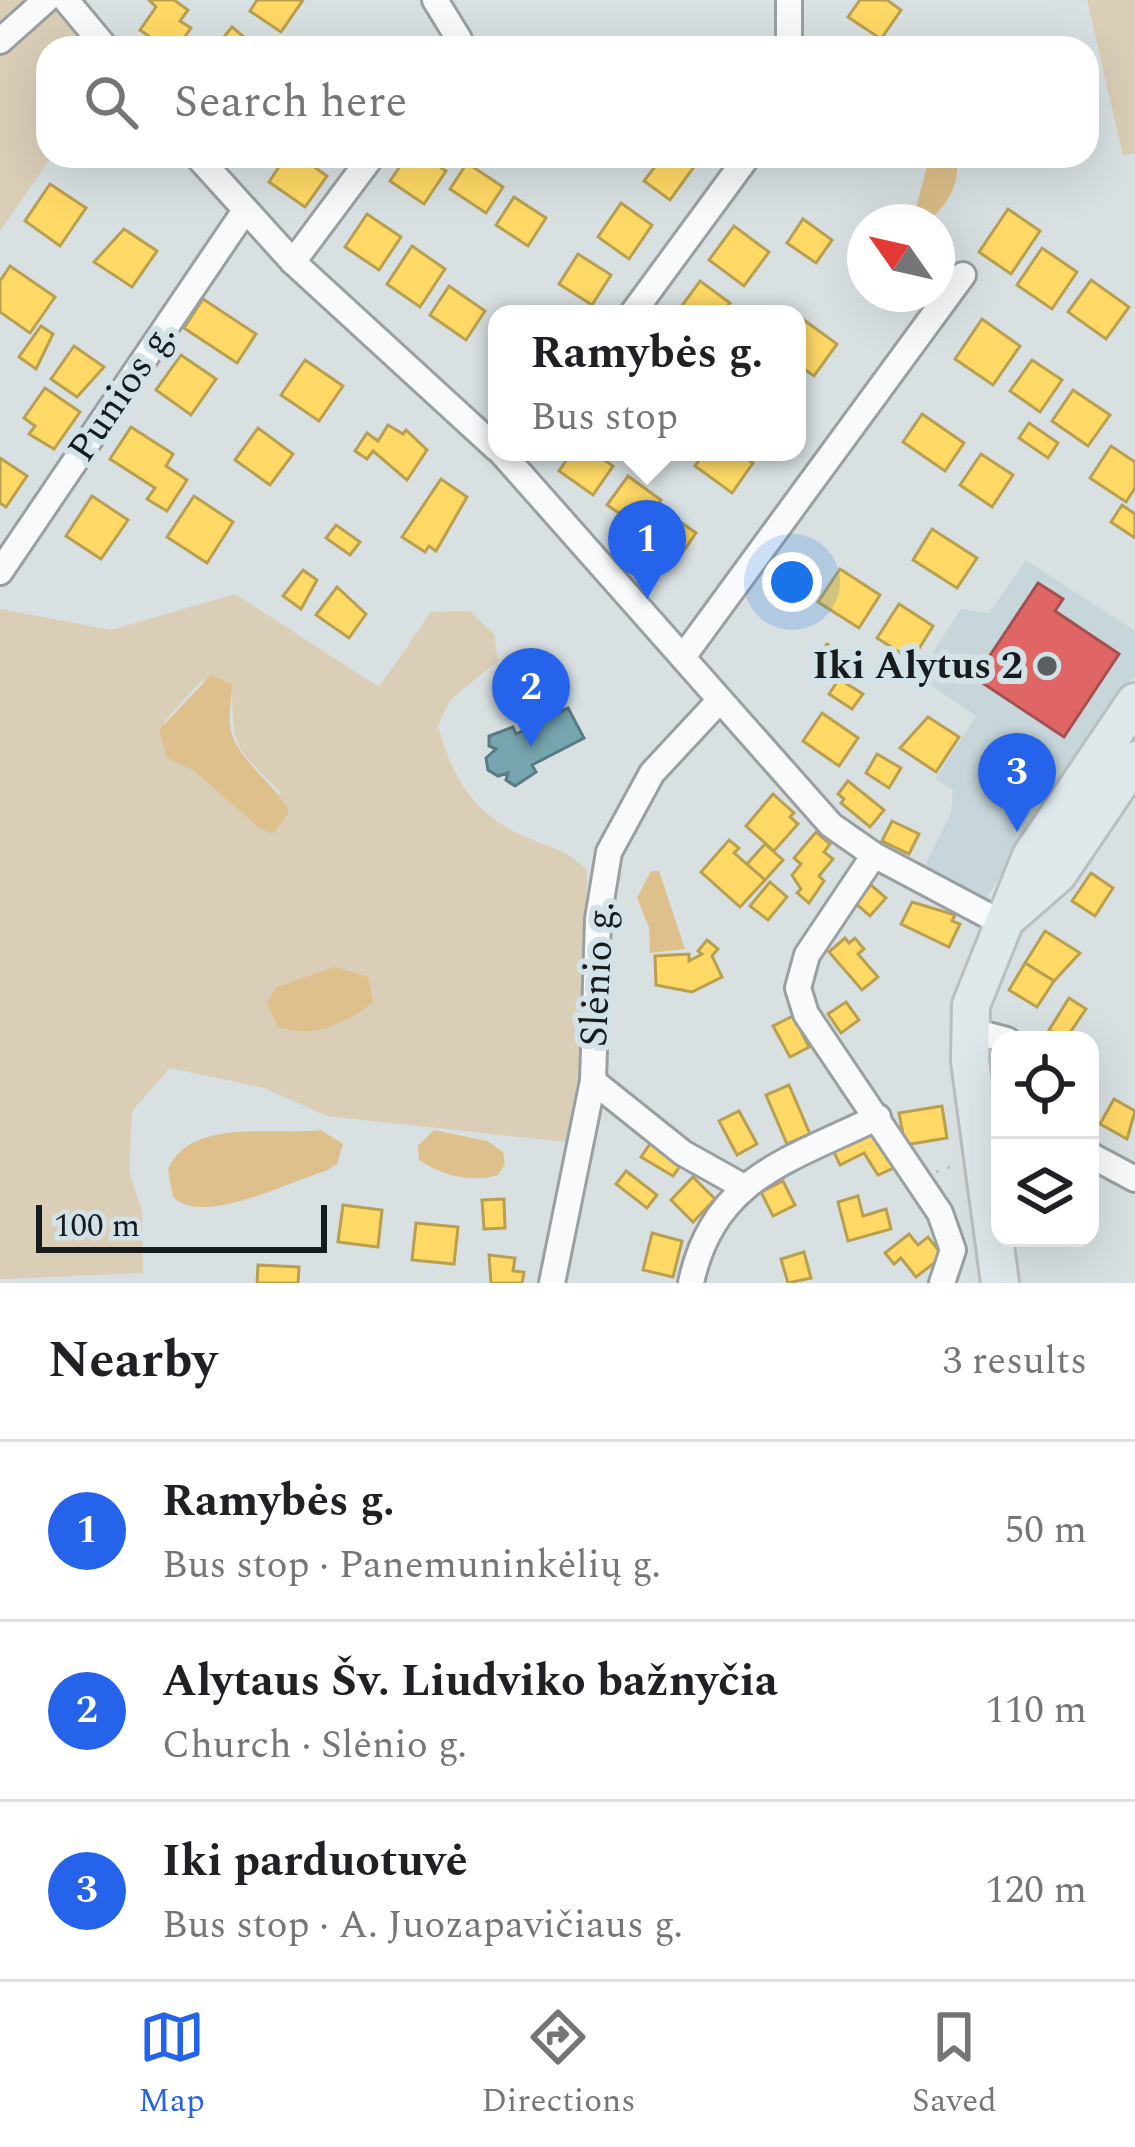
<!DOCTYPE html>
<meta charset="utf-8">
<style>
body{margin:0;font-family:Spectral,serif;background:#f6f6f6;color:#202124}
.controls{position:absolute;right:36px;bottom:36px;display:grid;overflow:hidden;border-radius:24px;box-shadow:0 12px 48px #0002}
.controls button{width:108px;height:108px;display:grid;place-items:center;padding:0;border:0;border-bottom:3px solid #e0e0e0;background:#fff;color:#202124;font:60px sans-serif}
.compass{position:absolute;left:847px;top:204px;width:108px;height:108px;border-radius:50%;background:#fff;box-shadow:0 12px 48px #0002;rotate:304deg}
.scale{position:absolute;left:36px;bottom:30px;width:291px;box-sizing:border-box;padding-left:12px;border:6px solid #161b1d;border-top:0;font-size:33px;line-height:42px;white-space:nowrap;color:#161b1d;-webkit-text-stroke:9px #d3e2e7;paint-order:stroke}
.you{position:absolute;left:792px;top:582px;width:42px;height:42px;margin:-30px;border:9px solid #fff;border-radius:50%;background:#1a73e8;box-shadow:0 0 0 18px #1a73e833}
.badge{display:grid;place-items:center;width:78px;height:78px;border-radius:50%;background:#2563eb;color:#fff;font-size:39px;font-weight:700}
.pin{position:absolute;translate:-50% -99px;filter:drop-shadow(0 3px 6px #0008)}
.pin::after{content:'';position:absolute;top:63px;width:42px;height:36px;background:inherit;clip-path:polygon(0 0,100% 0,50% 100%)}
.popup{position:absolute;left:488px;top:305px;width:318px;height:156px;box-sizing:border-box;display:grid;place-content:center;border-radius:24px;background:#fff;filter:drop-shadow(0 3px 9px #0005);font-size:39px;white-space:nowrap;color:#757577}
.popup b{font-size:45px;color:#202124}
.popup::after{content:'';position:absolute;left:50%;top:100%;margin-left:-24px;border:24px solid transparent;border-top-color:#fff}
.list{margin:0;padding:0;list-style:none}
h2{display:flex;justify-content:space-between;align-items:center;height:156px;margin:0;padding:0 48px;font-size:51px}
h2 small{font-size:39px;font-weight:400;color:#757577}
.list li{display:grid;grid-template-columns:78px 1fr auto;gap:36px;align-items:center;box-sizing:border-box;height:180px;padding:0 48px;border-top:3px solid #e0e0e0}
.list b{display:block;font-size:45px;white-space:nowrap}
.list p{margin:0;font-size:39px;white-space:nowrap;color:#757577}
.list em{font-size:39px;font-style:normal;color:#757577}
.icon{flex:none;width:66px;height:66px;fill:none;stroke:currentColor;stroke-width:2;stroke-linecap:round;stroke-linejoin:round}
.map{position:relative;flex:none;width:1135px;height:1283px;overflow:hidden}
.search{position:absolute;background:#fff;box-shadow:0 12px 48px #0002;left:36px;right:36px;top:36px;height:132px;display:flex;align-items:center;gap:30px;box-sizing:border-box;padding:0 42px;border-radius:36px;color:#757577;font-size:45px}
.sheet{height:696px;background:#fff}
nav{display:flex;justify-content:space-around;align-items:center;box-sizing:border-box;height:168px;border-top:3px solid #e0e0e0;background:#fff;font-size:33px;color:#757577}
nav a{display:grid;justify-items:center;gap:6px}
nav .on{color:#2563eb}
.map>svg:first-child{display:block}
.built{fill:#c6d6db}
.green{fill:#daceb7;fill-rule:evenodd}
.water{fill:#ddc08b}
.homes{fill:#ffd966;stroke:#b9a050;stroke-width:3}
.shops{fill:#e06666;stroke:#a35050;stroke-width:3}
.public{fill:#76a5af;stroke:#597c83;stroke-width:3}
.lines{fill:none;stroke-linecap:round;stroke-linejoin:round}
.street-casing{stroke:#9aa0a2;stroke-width:30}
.primary-casing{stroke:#b9bebf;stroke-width:42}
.path{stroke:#bec0c2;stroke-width:3;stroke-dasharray:3 9;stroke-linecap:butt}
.street{stroke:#f9fafb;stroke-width:24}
.primary{stroke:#dfe9ec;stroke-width:36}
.poi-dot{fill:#5a6062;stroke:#d3e2e7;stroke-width:4.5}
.labels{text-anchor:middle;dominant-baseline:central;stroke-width:12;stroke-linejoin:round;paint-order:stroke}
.street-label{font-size:39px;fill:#161b1d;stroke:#d3e2e7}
.poi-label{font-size:39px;font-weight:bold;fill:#161b1d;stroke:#d3e2e7;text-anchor:end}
</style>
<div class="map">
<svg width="1135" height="1283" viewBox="0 0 1135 1283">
<rect width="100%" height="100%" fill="#d8e0e2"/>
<path class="built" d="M1026 560 1135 631V675L981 906 925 865 951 813 953 790 935 779 976 716 918 676 961 609 989 613Z"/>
<g class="green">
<path d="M0 0H69L125 48H48L52 156 0 231Z"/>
<path d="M1087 0H1135V153L1123 156Z"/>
<path d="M235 594 379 687 431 612 470 611 494 634 498 661 450 700 438 726C454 782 474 815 530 839 555 849 568 851 587 870L585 1052 566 1142 327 1116 264 1088 170 1068 132 1111 129 1172 142 1211 143 1273 0 1279V609L111 630ZM201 681 232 685C233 751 233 744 280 792L259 828 193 770 164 722Z"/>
</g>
<g class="water">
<path d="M930 156H954C964 176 948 207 928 220L915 211Z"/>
<path d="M211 675 232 684C232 697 229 711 230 724 233 758 275 782 289 812L273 834 259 828 193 770 167 758 159 730Z"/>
<path d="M651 871H659L685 949 650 953 649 927 637 898Z"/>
<path d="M335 967 368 977 373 1002C343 1025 316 1038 278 1027L267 1003 277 987Z"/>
<path d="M321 1130 343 1144 337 1164 326 1171C289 1181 204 1227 173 1197L168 1170C189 1117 275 1136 321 1130Z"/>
<path d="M434 1130 487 1141 503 1152 505 1164 498 1175C471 1183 443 1176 419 1160L418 1146Z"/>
</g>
<g class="homes">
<path d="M174 0 188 10 180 21 191 28 177 48H166L140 30 156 7 149 0Z"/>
<path d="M257 0H303L281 32 250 11Z"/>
<path d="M860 0H887L901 10 881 39 848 17Z"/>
<path d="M232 27 257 48H215Z"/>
<path d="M286 156H299L327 176 305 207 269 182Z"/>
<path d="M407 156H423L446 171 424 204 390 181Z"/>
<path d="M686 156 696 164 670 200 644 181 657 164 648 156Z"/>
<path d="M467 163 503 187 486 213 450 189Z"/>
<path d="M50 184 86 208 60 246 25 221Z"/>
<path d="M514 197 546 218 528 246 496 225Z"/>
<path d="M621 203 652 225 629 259 598 237Z"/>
<path d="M1008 209 1040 231 1011 274 979 252Z"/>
<path d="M367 214 401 237 379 270 345 247Z"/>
<path d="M803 219 832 240 816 263 787 243Z"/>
<path d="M734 226 769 252 744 286 709 260Z"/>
<path d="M124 229 157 251 132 287 94 262Z"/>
<path d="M412 246 445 269 420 307 387 284Z"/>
<path d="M1042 248 1077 272 1052 309 1017 285Z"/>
<path d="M578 254 611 275 592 305 559 284Z"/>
<path d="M10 266 55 297 30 333 0 312V281Z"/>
<path d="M1091 280 1129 307 1106 339 1068 312Z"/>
<path d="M700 281 730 303 722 314 678 311Z"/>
<path d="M449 286 485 311 466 340 430 315Z"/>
<path d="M203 299 256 334 237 363 184 328Z"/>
<path d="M797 315 837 344 814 376 797 364Z"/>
<path d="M982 319 1020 346 993 385 955 359Z"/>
<path d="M41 326 53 334 36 369 19 357Z"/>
<path d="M74 346 104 367 77 397 51 379Z"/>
<path d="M181 355 216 379 191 415 156 390Z"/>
<path d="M305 360 343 386 319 421 281 395Z"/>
<path d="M1032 360 1062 380 1040 412 1010 391Z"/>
<path d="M45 388 80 412 54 449 29 434 35 426 24 418Z"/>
<path d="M1073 390 1110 415 1088 446 1052 421Z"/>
<path d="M922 414 964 443 945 471 903 442Z"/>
<path d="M1029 423 1058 443 1048 458 1019 438Z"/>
<path d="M388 425 403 434 406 430 427 450 407 480 373 451 367 459 355 451 367 433 378 441Z"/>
<path d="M131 427 173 454 166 466 187 480 167 511 147 499 155 488 110 459Z"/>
<path d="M258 428 293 454 270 485 235 460Z"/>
<path d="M1111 446 1135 462V488L1126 502 1090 478Z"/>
<path d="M572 452H593L613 466 593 495 559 471Z"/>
<path d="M705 452H737L753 463 732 493 695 466Z"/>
<path d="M981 454 1013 475 992 507 960 485Z"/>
<path d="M0 458 27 476 6 507 0 503Z"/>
<path d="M628 476 661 500 641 528 607 505Z"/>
<path d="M441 479 467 497 436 551 429 546 425 552 402 537Z"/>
<path d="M92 496 128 520 101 559 66 536Z"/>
<path d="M194 496 233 522 207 563 167 537Z"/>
<path d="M1122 505 1135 514V538L1111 522Z"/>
<path d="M666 512 696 533 674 565 644 544Z"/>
<path d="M336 525 360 542 350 555 326 538Z"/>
<path d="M932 529 977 558 957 588 913 560Z"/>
<path d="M840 569 880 595 859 628 818 602Z"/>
<path d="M303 570 317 580 301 609 283 596Z"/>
<path d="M337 587 366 614 349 638 316 615Z"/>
<path d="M899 604 933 626 912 660 877 638Z"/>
<path d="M827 644 850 659 839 676 816 661Z"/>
<path d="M839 679 863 694 852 709 829 694Z"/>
<path d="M822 713 858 738 839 766 803 741Z"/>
<path d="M928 717 959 737 936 772 900 748Z"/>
<path d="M877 754 901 768 889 788 866 773Z"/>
<path d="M848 781 884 810 870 827 841 803 844 799 838 794Z"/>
<path d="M773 794 794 813 790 817 798 824 774 851 746 826Z"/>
<path d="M892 821 919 834 909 854 882 841Z"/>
<path d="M816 832 830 844 824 852 833 859 819 876 824 881 809 903 797 893 801 889 792 875 801 864 794 858Z"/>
<path d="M729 840 739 848 734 853 765 880 740 907 701 872Z"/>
<path d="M765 844 783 860 765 880 747 864Z"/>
<path d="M1091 873 1113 888 1095 916 1072 901Z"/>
<path d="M770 882 787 897 768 920 750 906Z"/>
<path d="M871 885 886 898 870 916 855 903Z"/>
<path d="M912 902 955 915 952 921 960 924 949 947 901 924Z"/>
<path d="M1045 931 1080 953 1054 981 1025 963Z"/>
<path d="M845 938 849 943 855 938 864 949 858 954 878 977 862 990 829 952Z"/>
<path d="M707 940 718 949 712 956 722 977 692 992 656 985 655 956 689 954V961L702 954 698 951Z"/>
<path d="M1025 963 1054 981 1037 1007 1009 990Z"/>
<path d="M1069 998 1086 1009 1065 1040 1049 1030Z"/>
<path d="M846 1002 859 1020 841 1033 828 1014Z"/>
<path d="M793 1016 809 1047 790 1057 773 1026Z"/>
<path d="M789 1085 810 1134 787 1144 766 1095Z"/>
<path d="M1114 1099 1135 1111 1127 1139 1100 1124Z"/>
<path d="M942 1106 947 1138 905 1145 899 1113Z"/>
<path d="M739 1111 757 1144 737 1155 719 1121Z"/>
<path d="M875 1125 898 1166 878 1175 864 1153 840 1165 831 1146Z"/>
<path d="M654 1138 685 1159 673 1176 641 1157Z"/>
<path d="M626 1171 657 1195 647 1208 616 1184Z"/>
<path d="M693 1177 715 1199 693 1222 671 1200Z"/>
<path d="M783 1181 795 1205 773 1216 761 1192Z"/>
<path d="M858 1196 863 1216 886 1209 891 1229 848 1241 838 1202Z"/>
<path d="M504 1199 505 1228 484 1229 482 1200Z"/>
<path d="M343 1205 382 1210 378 1247 338 1242Z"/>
<path d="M416 1223 458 1227 454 1264 412 1260Z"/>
<path d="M652 1233 682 1241 673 1277 643 1270Z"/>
<path d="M909 1234 918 1245 928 1237 943 1256 916 1277 901 1258 894 1264 885 1253Z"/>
<path d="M804 1252 811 1278 788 1283 781 1259Z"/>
<path d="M489 1255 515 1258 513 1271 524 1272 522 1283H491Z"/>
<path d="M258 1265 299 1267 298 1283H257Z"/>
</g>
<path class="shops" d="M1038 583 1063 599 1055 611 1119 654 1064 737 975 678Z"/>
<path class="public" d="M568 708 584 738 532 765 536 772 515 786 506 780 508 773 498 776 488 770 486 758 496 749 489 746V736L513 727 516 734Z"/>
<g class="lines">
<g class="street-casing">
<g id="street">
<path d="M66 0 106 48"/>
<path d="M435 0 459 39 452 48"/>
<path d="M0 41 46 0"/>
<path d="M789 48V0"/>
<path d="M197 156 293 262 497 449"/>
<path d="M293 262 372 156"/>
<path d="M632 314 748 156"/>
<path d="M501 452 831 825 874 855 1002 923"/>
<path d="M0 572 244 212"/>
<path d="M683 657 963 275"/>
<path d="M874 855 807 955 798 988 806 1014 940 1213 953 1250 942 1283"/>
<path d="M969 1030 1007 1040"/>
<path d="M593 1081 683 1153 742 1186"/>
<path d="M1090 1155 1135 1179"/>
<path d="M552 1283 593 1081 598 919 609 852 652 773 720 700"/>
<path d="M691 1283C713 1177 791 1160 878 1117"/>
</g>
</g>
<g class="primary-casing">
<g id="primary">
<path d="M1010 916 1058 874 1135 760"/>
<path d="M1000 1283 970 1061 971 1005 1031 856 1135 702"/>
</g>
</g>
<path class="path" d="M936 1172 955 1165"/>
<use href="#street" class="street"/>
<use href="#primary" class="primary"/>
</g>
<circle class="poi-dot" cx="1047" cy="666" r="12"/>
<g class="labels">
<g class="street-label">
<text transform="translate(122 392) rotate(-56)">Punios g.</text>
<text transform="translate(598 974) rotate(-87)">Slėnio g.</text>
</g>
<g class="poi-label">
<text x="1023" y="666">Iki Alytus 2</text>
</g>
</g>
</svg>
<div class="controls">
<button><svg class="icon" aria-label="locate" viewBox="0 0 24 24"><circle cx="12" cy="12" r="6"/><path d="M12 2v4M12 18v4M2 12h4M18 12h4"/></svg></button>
<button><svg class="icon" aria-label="layers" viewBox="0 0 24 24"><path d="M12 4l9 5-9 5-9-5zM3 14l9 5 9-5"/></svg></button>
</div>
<svg class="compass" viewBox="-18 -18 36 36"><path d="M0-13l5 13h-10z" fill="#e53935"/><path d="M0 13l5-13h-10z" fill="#757577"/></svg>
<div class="scale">100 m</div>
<div class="you"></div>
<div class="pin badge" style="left:647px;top:599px">1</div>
<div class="popup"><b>Ramybės g.</b>Bus stop</div>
<div class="pin badge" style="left:531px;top:747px">2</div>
<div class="pin badge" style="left:1017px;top:832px">3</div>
<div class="search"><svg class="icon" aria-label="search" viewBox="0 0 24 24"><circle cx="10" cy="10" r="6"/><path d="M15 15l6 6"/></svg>Search here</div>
</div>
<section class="sheet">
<h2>Nearby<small>3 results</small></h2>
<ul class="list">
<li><span class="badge">1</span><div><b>Ramybės g.</b><p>Bus stop · Panemuninkėlių g.</p></div><em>50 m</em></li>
<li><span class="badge">2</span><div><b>Alytaus Šv. Liudviko bažnyčia</b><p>Church · Slėnio g.</p></div><em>110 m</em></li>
<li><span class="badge">3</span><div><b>Iki parduotuvė</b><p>Bus stop · A. Juozapavičiaus g.</p></div><em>120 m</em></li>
</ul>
</section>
<nav>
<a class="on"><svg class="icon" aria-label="map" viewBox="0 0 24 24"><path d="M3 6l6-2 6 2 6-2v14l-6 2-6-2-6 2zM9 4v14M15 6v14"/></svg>Map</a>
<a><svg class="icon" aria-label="directions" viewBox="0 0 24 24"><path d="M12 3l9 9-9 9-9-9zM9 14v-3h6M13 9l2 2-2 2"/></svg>Directions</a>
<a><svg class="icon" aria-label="saved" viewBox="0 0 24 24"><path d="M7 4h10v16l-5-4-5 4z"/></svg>Saved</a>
</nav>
